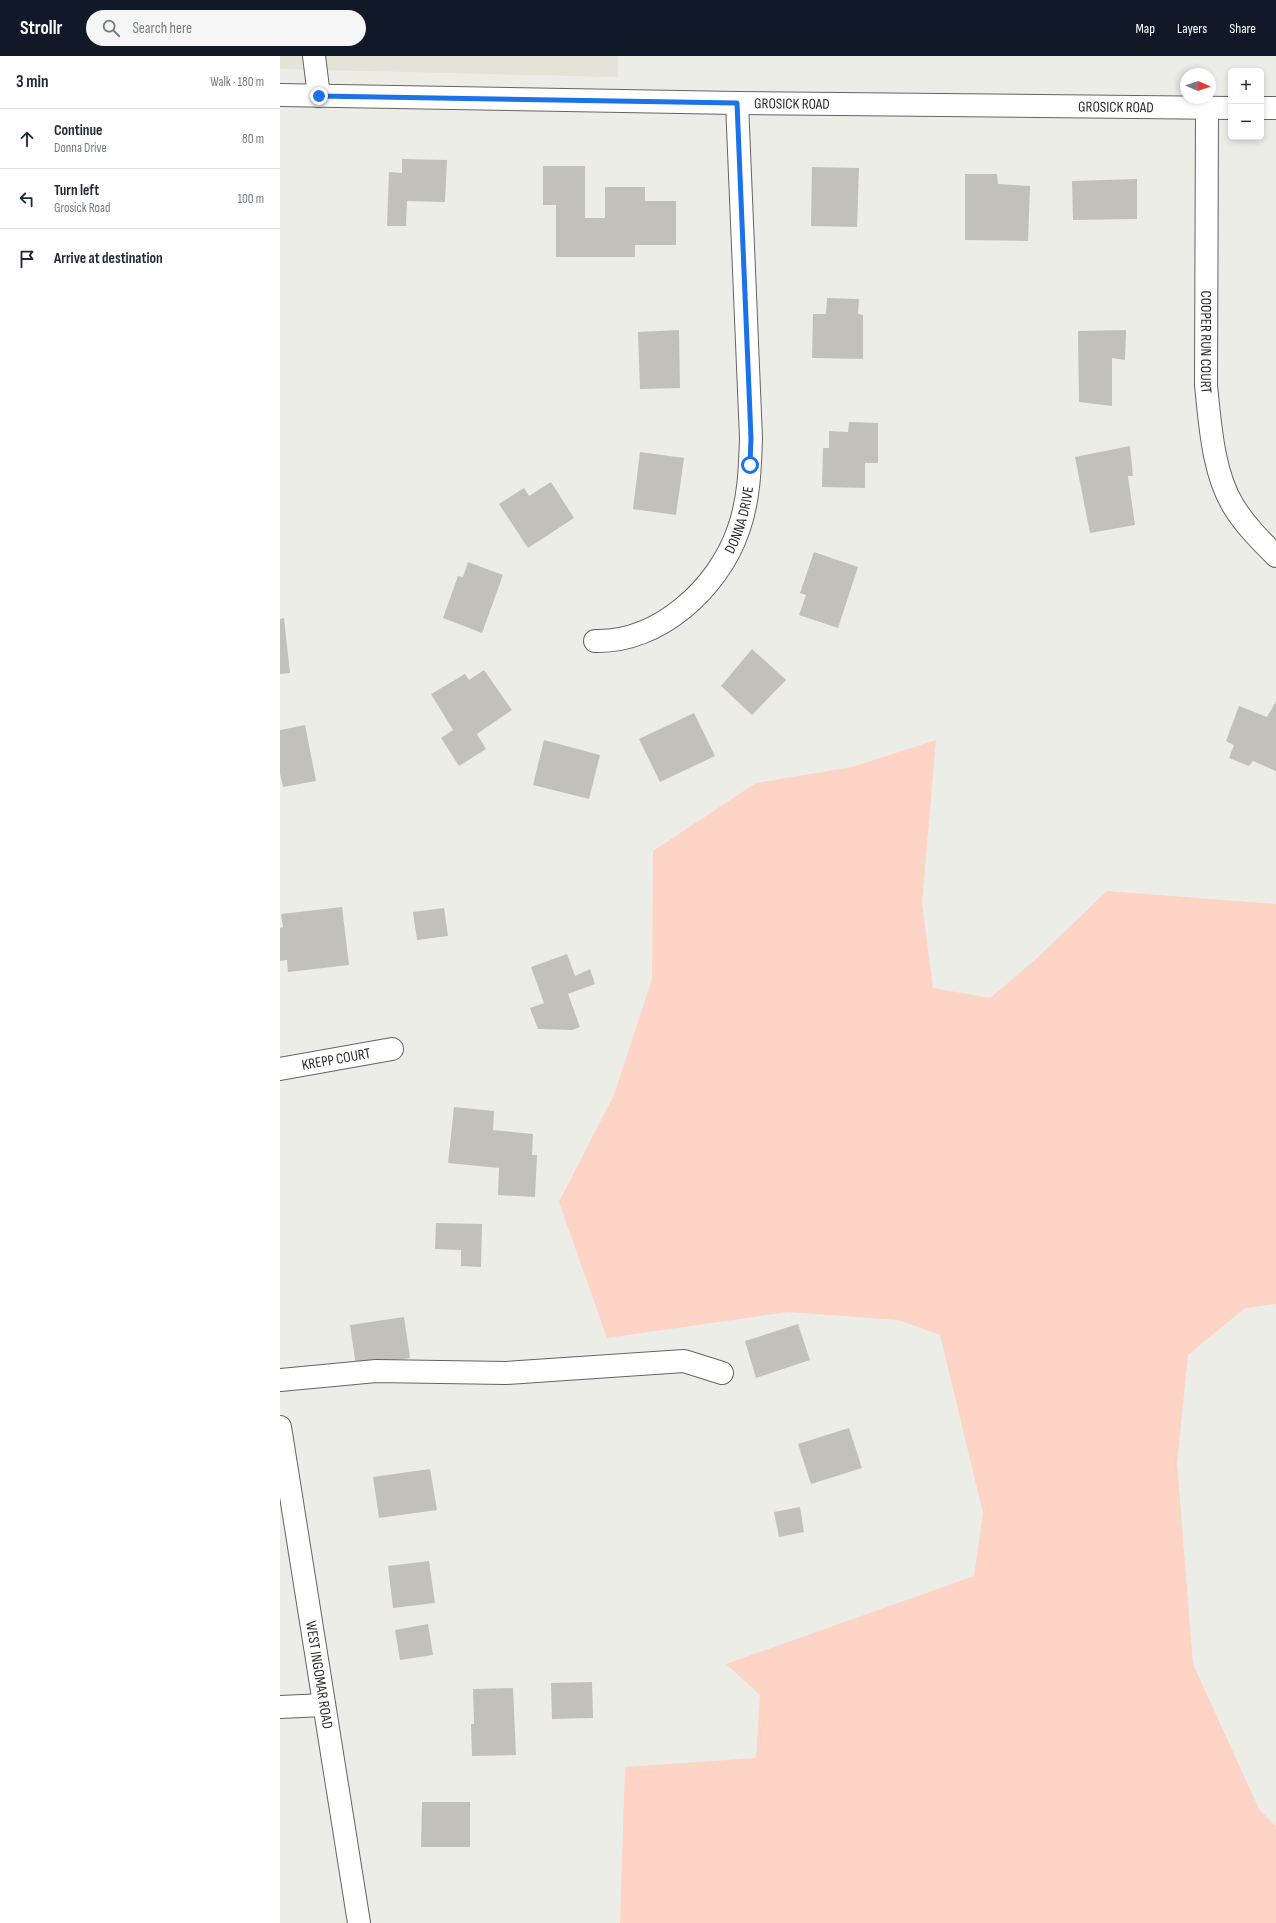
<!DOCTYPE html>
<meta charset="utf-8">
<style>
body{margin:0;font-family:"Sofia Sans Condensed",sans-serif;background:#f6f6f7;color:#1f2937}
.controls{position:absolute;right:12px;top:12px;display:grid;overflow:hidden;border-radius:6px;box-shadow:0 2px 6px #0003}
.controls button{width:36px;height:36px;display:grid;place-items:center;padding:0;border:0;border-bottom:1px solid #e0e1e3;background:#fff;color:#1f2937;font:20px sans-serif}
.compass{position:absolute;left:900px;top:12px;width:36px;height:36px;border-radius:50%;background:#fff;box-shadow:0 2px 6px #0003;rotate:92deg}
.stop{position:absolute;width:12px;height:12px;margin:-9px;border:3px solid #1a73e8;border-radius:50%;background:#fff}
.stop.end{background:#1a73e8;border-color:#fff;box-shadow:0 1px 4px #0008}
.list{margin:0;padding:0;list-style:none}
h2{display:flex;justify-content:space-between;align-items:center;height:52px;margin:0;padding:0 16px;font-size:17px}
h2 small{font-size:13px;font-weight:400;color:#747a83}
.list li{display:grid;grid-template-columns:26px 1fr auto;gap:12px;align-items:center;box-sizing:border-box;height:60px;padding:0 16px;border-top:1px solid #e0e1e3}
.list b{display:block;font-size:15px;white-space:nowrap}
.list p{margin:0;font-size:13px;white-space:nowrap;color:#747a83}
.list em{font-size:13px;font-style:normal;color:#747a83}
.icon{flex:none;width:22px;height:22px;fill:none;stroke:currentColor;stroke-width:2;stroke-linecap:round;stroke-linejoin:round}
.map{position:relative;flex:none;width:996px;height:1867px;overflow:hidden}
header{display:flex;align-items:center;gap:24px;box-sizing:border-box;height:56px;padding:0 20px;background:#111827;color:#fff}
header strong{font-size:19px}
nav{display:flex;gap:22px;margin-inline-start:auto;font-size:14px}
.search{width:280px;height:36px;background:#f6f6f7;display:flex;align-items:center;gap:10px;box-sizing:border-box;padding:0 14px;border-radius:22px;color:#747a83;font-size:15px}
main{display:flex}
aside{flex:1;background:#fff}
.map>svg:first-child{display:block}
.built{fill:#e3e3d7}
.green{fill:#fdd4c5}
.building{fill:#c3c0bc}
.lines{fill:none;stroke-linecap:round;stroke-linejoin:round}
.minor-casing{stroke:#646460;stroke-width:24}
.major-casing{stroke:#646460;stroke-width:24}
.minor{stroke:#fff;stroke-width:22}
.major{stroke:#fff;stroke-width:22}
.route{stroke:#1a73e8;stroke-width:5}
.labels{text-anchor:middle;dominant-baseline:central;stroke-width:3;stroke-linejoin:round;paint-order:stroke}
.street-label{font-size:15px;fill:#282826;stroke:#edede8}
</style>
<header>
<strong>Strollr</strong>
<div class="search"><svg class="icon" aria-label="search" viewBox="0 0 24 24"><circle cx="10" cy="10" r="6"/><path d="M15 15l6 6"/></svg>Search here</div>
<nav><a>Map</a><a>Layers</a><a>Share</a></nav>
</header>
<main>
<aside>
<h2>3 min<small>Walk · 180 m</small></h2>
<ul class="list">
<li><svg class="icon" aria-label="ahead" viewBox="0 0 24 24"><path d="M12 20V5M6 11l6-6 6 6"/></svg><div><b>Continue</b><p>Donna Drive</p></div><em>80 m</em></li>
<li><svg class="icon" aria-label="left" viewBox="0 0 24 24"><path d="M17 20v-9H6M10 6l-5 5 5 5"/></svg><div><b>Turn left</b><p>Grosick Road</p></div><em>100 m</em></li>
<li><svg class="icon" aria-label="arrive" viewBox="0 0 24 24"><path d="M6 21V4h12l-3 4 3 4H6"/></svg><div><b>Arrive at destination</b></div></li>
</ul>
</aside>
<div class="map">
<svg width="996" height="1867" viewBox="0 0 996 1867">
<rect width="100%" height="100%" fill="#edede8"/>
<path class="built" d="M0 0H338V21L0 13Z"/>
<path class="green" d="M656 684 642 847 653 932 710 942 756 903 827 835 996 848V1248L965 1252 908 1299 897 1407 913 1608 979 1753 996 1770V1867H340L345 1711 476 1702 480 1639 446 1608 694 1520 703 1457 660 1279 618 1264 508 1256 327 1282 279 1146 334 1039 372 923 373 795 476 727 572 711Z"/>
<g class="building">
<path d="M122 103 167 104 165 146 127 145 126 170H107L109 116 122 117Z"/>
<path d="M263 110H305V162H325V131H365V145H396V189H355V201H276V149H263Z"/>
<path d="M532 111 579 112 577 171 531 170Z"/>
<path d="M685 118H717L718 128 750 130 748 185 685 184Z"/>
<path d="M857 123V163L793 164 792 125Z"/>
<path d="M547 242 579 243 578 258 583 259V303L532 302 533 258H546Z"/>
<path d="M399 274 400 332 360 333 358 276Z"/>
<path d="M846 274 845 304 832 302V350L799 346 798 275Z"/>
<path d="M569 366 598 367V407H585V432L542 431 543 392H549V375L568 376Z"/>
<path d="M850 390 853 420H848L855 469 810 477 795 401Z"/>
<path d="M360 396 404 402 396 459 353 453Z"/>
<path d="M271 426 294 462 248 492 219 448 244 432 249 440Z"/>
<path d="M534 496 578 511 558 572 519 559 526 539 520 537Z"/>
<path d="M188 506 223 519 202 577 163 562 178 520 183 521Z"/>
<path d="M4 562 10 617 0 618V563Z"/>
<path d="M472 593 506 624 472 659 441 630Z"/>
<path d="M204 614 232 654 197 678 195 675 206 693 179 710 161 682 173 674 151 638 185 618 189 624Z"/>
<path d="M996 645V715L973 705 969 710 949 702 954 689 946 685 959 650 987 661Z"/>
<path d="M414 657 435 700 380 726 359 683Z"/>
<path d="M25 669 36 725 3 731 0 718V674Z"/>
<path d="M264 684 320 699 309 743 253 729Z"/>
<path d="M62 851 69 909 8 916 7 904 0 905V872L3 871 1 858Z"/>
<path d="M164 852 168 880 137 884 133 856Z"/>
<path d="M287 898 295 920 310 913 315 928 288 938 300 971 292 974 258 973 250 952 264 947 251 911Z"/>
<path d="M174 1051 214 1055 213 1074 253 1078 252 1099H257L255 1141 218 1139 219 1112 168 1107Z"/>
<path d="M156 1167 202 1168 201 1211 181 1210V1194L155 1193Z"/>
<path d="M124 1261 130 1302 76 1310 70 1269Z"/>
<path d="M518 1268 530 1304 476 1322 465 1285Z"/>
<path d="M569 1372 582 1412 531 1428 518 1388Z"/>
<path d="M150 1413 157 1454 99 1462 93 1421Z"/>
<path d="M520 1451 524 1476 499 1481 494 1456Z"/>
<path d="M149 1505 155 1547 113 1552 108 1510Z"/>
<path d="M148 1568 153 1599 120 1604 115 1574Z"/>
<path d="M312 1626 313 1662 272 1663 271 1627Z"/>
<path d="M233 1632 236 1699 192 1700 191 1668H194L193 1633Z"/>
<path d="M142 1746H190V1791H141Z"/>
</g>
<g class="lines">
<g class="minor-casing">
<g id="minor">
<path d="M34 0 39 40"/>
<path id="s1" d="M0 39 457 47 951 52"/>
<path id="s2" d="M927 52 926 329C930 368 933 418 954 451 965 469 981 485 996 500"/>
<path d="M981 52H996"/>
<path id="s3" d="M315 585C379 587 438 532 458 475 469 445 470 413 471 382L457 47"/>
<path id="s4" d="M0 1013 112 993"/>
<path d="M0 1324 96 1315 226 1317 404 1305 442 1317"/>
<path d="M0 1651 44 1649"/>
</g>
</g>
<g class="major-casing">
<g id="major">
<path id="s5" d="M0 1371 79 1867"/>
</g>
</g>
<use href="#minor" class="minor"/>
<use href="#major" class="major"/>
</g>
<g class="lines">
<path class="route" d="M39 40 457 47 471 382 470 409"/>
</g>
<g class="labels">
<g class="street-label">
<text stroke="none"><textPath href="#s1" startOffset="512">GROSICK ROAD</textPath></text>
<text stroke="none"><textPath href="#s1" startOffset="836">GROSICK ROAD</textPath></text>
<text stroke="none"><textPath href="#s2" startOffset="234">COOPER RUN COURT</textPath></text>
<text stroke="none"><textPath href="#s3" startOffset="203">DONNA DRIVE</textPath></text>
<text stroke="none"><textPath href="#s4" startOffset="57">KREPP COURT</textPath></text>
<text stroke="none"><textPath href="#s5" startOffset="251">WEST INGOMAR ROAD</textPath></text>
</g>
</g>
</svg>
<div class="controls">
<button>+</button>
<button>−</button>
</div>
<svg class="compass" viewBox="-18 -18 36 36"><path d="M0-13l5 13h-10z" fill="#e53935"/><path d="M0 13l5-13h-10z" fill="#747a83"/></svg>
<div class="stop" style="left:470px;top:409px"></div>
<div class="stop end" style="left:39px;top:40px"></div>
</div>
</main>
